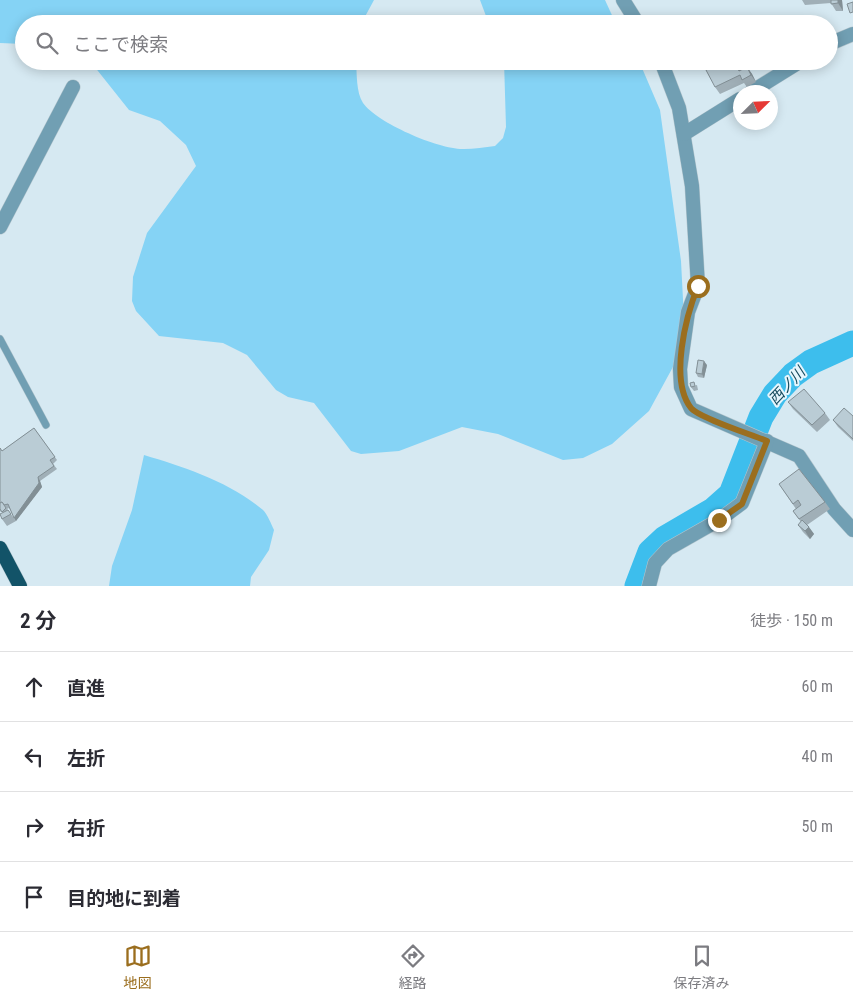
<!DOCTYPE html>
<html lang="ja">
<meta charset="utf-8">
<style>
body{margin:0;font-family:"Roboto Condensed","Noto Sans JP",sans-serif;background:#f2f2f3;color:#2b2b33}
.compass{position:absolute;left:733px;top:85px;width:45px;height:45px;border-radius:50%;background:#fff;box-shadow:0 2px 12px #0003;rotate:66deg}
.stop{position:absolute;width:15px;height:15px;margin:-11px;border:4px solid #9b6e1e;border-radius:50%;background:#fff}
.stop.end{background:#9b6e1e;border-color:#fff;box-shadow:0 1px 5px #0008}
.list{margin:0;padding:0;list-style:none}
h2{display:flex;justify-content:space-between;align-items:center;height:65px;margin:0;padding:0 20px;font-size:21px}
h2 small{font-size:16px;font-weight:400;color:#7c7c81}
.list li{display:grid;grid-template-columns:32px 1fr auto;gap:15px;align-items:center;box-sizing:border-box;height:70px;padding:0 20px;border-top:1px solid #e1e1e2}
.list b{display:block;font-size:19px;white-space:nowrap}
.list em{font-size:16px;font-style:normal;color:#7c7c81}
.icon{flex:none;width:28px;height:28px;fill:none;stroke:currentColor;stroke-width:2;stroke-linecap:round;stroke-linejoin:round}
.map{position:relative;flex:none;width:853px;height:586px;overflow:hidden}
.search{position:absolute;background:#fff;box-shadow:0 2px 12px #0003;left:15px;right:15px;top:15px;height:55px;display:flex;align-items:center;gap:12px;box-sizing:border-box;padding:0 18px;border-radius:28px;color:#7c7c81;font-size:19px}
.sheet{height:345px;background:#fff}
nav{display:flex;justify-content:space-around;align-items:center;box-sizing:border-box;height:70px;border-top:1px solid #e1e1e2;background:#fff;font-size:14px;color:#7c7c81}
nav a{display:grid;justify-items:center;gap:2px}
nav .on{color:#9b6e1e}
.map>svg:first-child{display:block}
.green{fill:#85d3f5}
.lines{fill:none;stroke-linecap:round;stroke-linejoin:round}
.river{stroke:#3dbeed;stroke-width:25}
.service-casing{stroke:#b5c6ce;stroke-width:8}
.minor-casing{stroke:#b5c6ce;stroke-width:15}
.trunk-casing{stroke:#b5c6ce;stroke-width:15}
.service{stroke:#719fb3;stroke-width:7}
.minor{stroke:#719fb3;stroke-width:14}
.trunk{stroke:#125368;stroke-width:14}
.wall{fill:#a0afb7}
.shaded-wall{fill:#828f95}
.building{fill:#baccd5;stroke:#828f95}
.route{stroke:#9b6e1e;stroke-width:6}
.labels{text-anchor:middle;dominant-baseline:central;stroke-width:4;stroke-linejoin:round;paint-order:stroke}
.water-label{font-size:15px;font-style:italic;fill:#154a5d;stroke:#e6f6fd}
</style>
<div class="map">
<svg width="853" height="586" viewBox="0 0 853 586">
<rect width="100%" height="100%" fill="#d6e9f2"/>
<g class="green">
<path d="M0 0H374L361 24H24V44L0 43Z"/>
<path d="M480 0H605L616 24H489Z"/>
<path d="M90 61H356C357 74 356 92 363 103 377 123 440 150 464 149 474 149 485 147 495 146L503 138 506 127 504 61H639L660 110 681 261 684 319 680 354 649 411 612 444 583 458 563 460 498 434 462 427 399 451 361 454 351 451 314 403 288 397 276 390 247 355 223 343 159 336 136 311 132 301 133 277 147 233 196 166 186 145 160 121 129 110Z"/>
<path d="M144 455C184 467 230 482 263 510 268 515 271 524 274 530L269 550 251 577 250 586H109L112 566 132 510Z"/>
</g>
<g class="lines">
<path class="river" d="M637 586 650 552 665 538 713 510 731 494 761 417 775 394 793 375 811 362 853 343"/>
<g class="service-casing">
<path id="service" d="M0 339 46 425"/>
</g>
<g class="minor-casing">
<g id="minor">
<path d="M623 0 638 24"/>
<path d="M829 44 853 34"/>
<path d="M661 61 679 108 692 186 698 286 688 312 680 369 681 387 691 409 799 456 834 509 853 530"/>
<path d="M751 92 801 61"/>
<path d="M684 134 740 99"/>
<path d="M0 227 73 87"/>
<path d="M649 586 655 563 668 549 719 520 742 503 767 441"/>
</g>
</g>
<g class="trunk-casing">
<path id="trunk" d="M0 548 20 586"/>
</g>
<use href="#service" class="service"/>
<use href="#minor" class="minor"/>
<use href="#trunk" class="trunk"/>
</g>
<g class="wall">
<path d="M802 0H842L843 11H836L831 3 805 5Z"/>
<path d="M737 64 740 70 747 67 752 74 756 82 747 87 744 83 720 94 715 87Z"/>
<path d="M707 365 704 378 698 377 696 373Z"/>
<path d="M697 385 698 390 694 391 691 387Z"/>
<path d="M788 402 825 413 830 420 817 432 793 409Z"/>
<path d="M853 416V441L838 427 833 420Z"/>
<path d="M34 428 57 460 53 464 57 469 40 481 42 487 16 521 9 508 7 509 8 510 16 521 7 526 2 519 3 513 1 511 0 512V448L2 451Z"/>
<path d="M779 484 825 502 830 509 807 525 814 534 810 539 803 532 798 525 801 522 793 511 796 509Z"/>
</g>
<g class="shaded-wall">
<path d="M838 0H842L843 11 838 3Z"/>
<path d="M734 61 737 64 744 78 739 71Z"/>
<path d="M747 67 752 74 756 82 751 75Z"/>
<path d="M704 361 707 365 704 378 702 374Z"/>
<path d="M38 477 40 481 42 487 16 521 14 518Z"/>
<path d="M809 527 814 534 810 539 805 531Z"/>
</g>
<g class="building">
<path d="M831 0H838V3L831 4Z"/>
<path d="M853 2V12L850 13 847 4Z"/>
<path d="M724 61H734L739 71 747 67 751 75 742 80 740 75 715 87 706 70Z"/>
<path d="M698 360 704 361 702 374 696 373Z"/>
<path d="M694 382 695 386 691 387 690 383Z"/>
<path d="M804 389 825 413 812 425 788 402Z"/>
<path d="M844 408 853 416V439L833 420Z"/>
<path d="M34 428 55 457 50 460 54 466 38 477 39 483 14 518 8 504 4 505 2 502 0 503V448L2 451Z"/>
<path d="M799 469 825 502 799 519 793 511 801 505 798 500 793 504 779 484Z"/>
<path d="M2 502 6 508 2 512 0 509V503Z"/>
<path d="M8 510 11 514 2 519 0 514Z"/>
<path d="M802 520 809 527 805 531 798 525Z"/>
</g>
<g class="lines">
<path class="route" d="M698 286C686 316 669 380 691 408 699 418 753 435 767 441L742 504 719 520"/>
</g>
<g class="labels">
<g class="water-label">
<text transform="translate(787 386) rotate(-47)">西ノ川</text>
</g>
</g>
</svg>
<svg class="compass" viewBox="-18 -18 36 36"><path d="M0-13l5 13h-10z" fill="#e53935"/><path d="M0 13l5-13h-10z" fill="#7c7c81"/></svg>
<div class="stop" style="left:698px;top:286px"></div>
<div class="stop end" style="left:719px;top:520px"></div>
<div class="search"><svg class="icon" aria-label="search" viewBox="0 0 24 24"><circle cx="10" cy="10" r="6"/><path d="M15 15l6 6"/></svg>ここで検索</div>
</div>
<section class="sheet">
<h2>2 分<small>徒歩 · 150 m</small></h2>
<ul class="list">
<li><svg class="icon" aria-label="ahead" viewBox="0 0 24 24"><path d="M12 20V5M6 11l6-6 6 6"/></svg><div><b>直進</b></div><em>60 m</em></li>
<li><svg class="icon" aria-label="left" viewBox="0 0 24 24"><path d="M17 20v-9H6M10 6l-5 5 5 5"/></svg><div><b>左折</b></div><em>40 m</em></li>
<li><svg class="icon" aria-label="right" viewBox="0 0 24 24"><path d="M7 20v-9h11M14 6l5 5-5 5"/></svg><div><b>右折</b></div><em>50 m</em></li>
<li><svg class="icon" aria-label="arrive" viewBox="0 0 24 24"><path d="M6 21V4h12l-3 4 3 4H6"/></svg><div><b>目的地に到着</b></div></li>
</ul>
</section>
<nav>
<a class="on"><svg class="icon" aria-label="map" viewBox="0 0 24 24"><path d="M3 6l6-2 6 2 6-2v14l-6 2-6-2-6 2zM9 4v14M15 6v14"/></svg>地図</a>
<a><svg class="icon" aria-label="directions" viewBox="0 0 24 24"><path d="M12 3l9 9-9 9-9-9zM9 14v-3h6M13 9l2 2-2 2"/></svg>経路</a>
<a><svg class="icon" aria-label="saved" viewBox="0 0 24 24"><path d="M7 4h10v16l-5-4-5 4z"/></svg>保存済み</a>
</nav>
